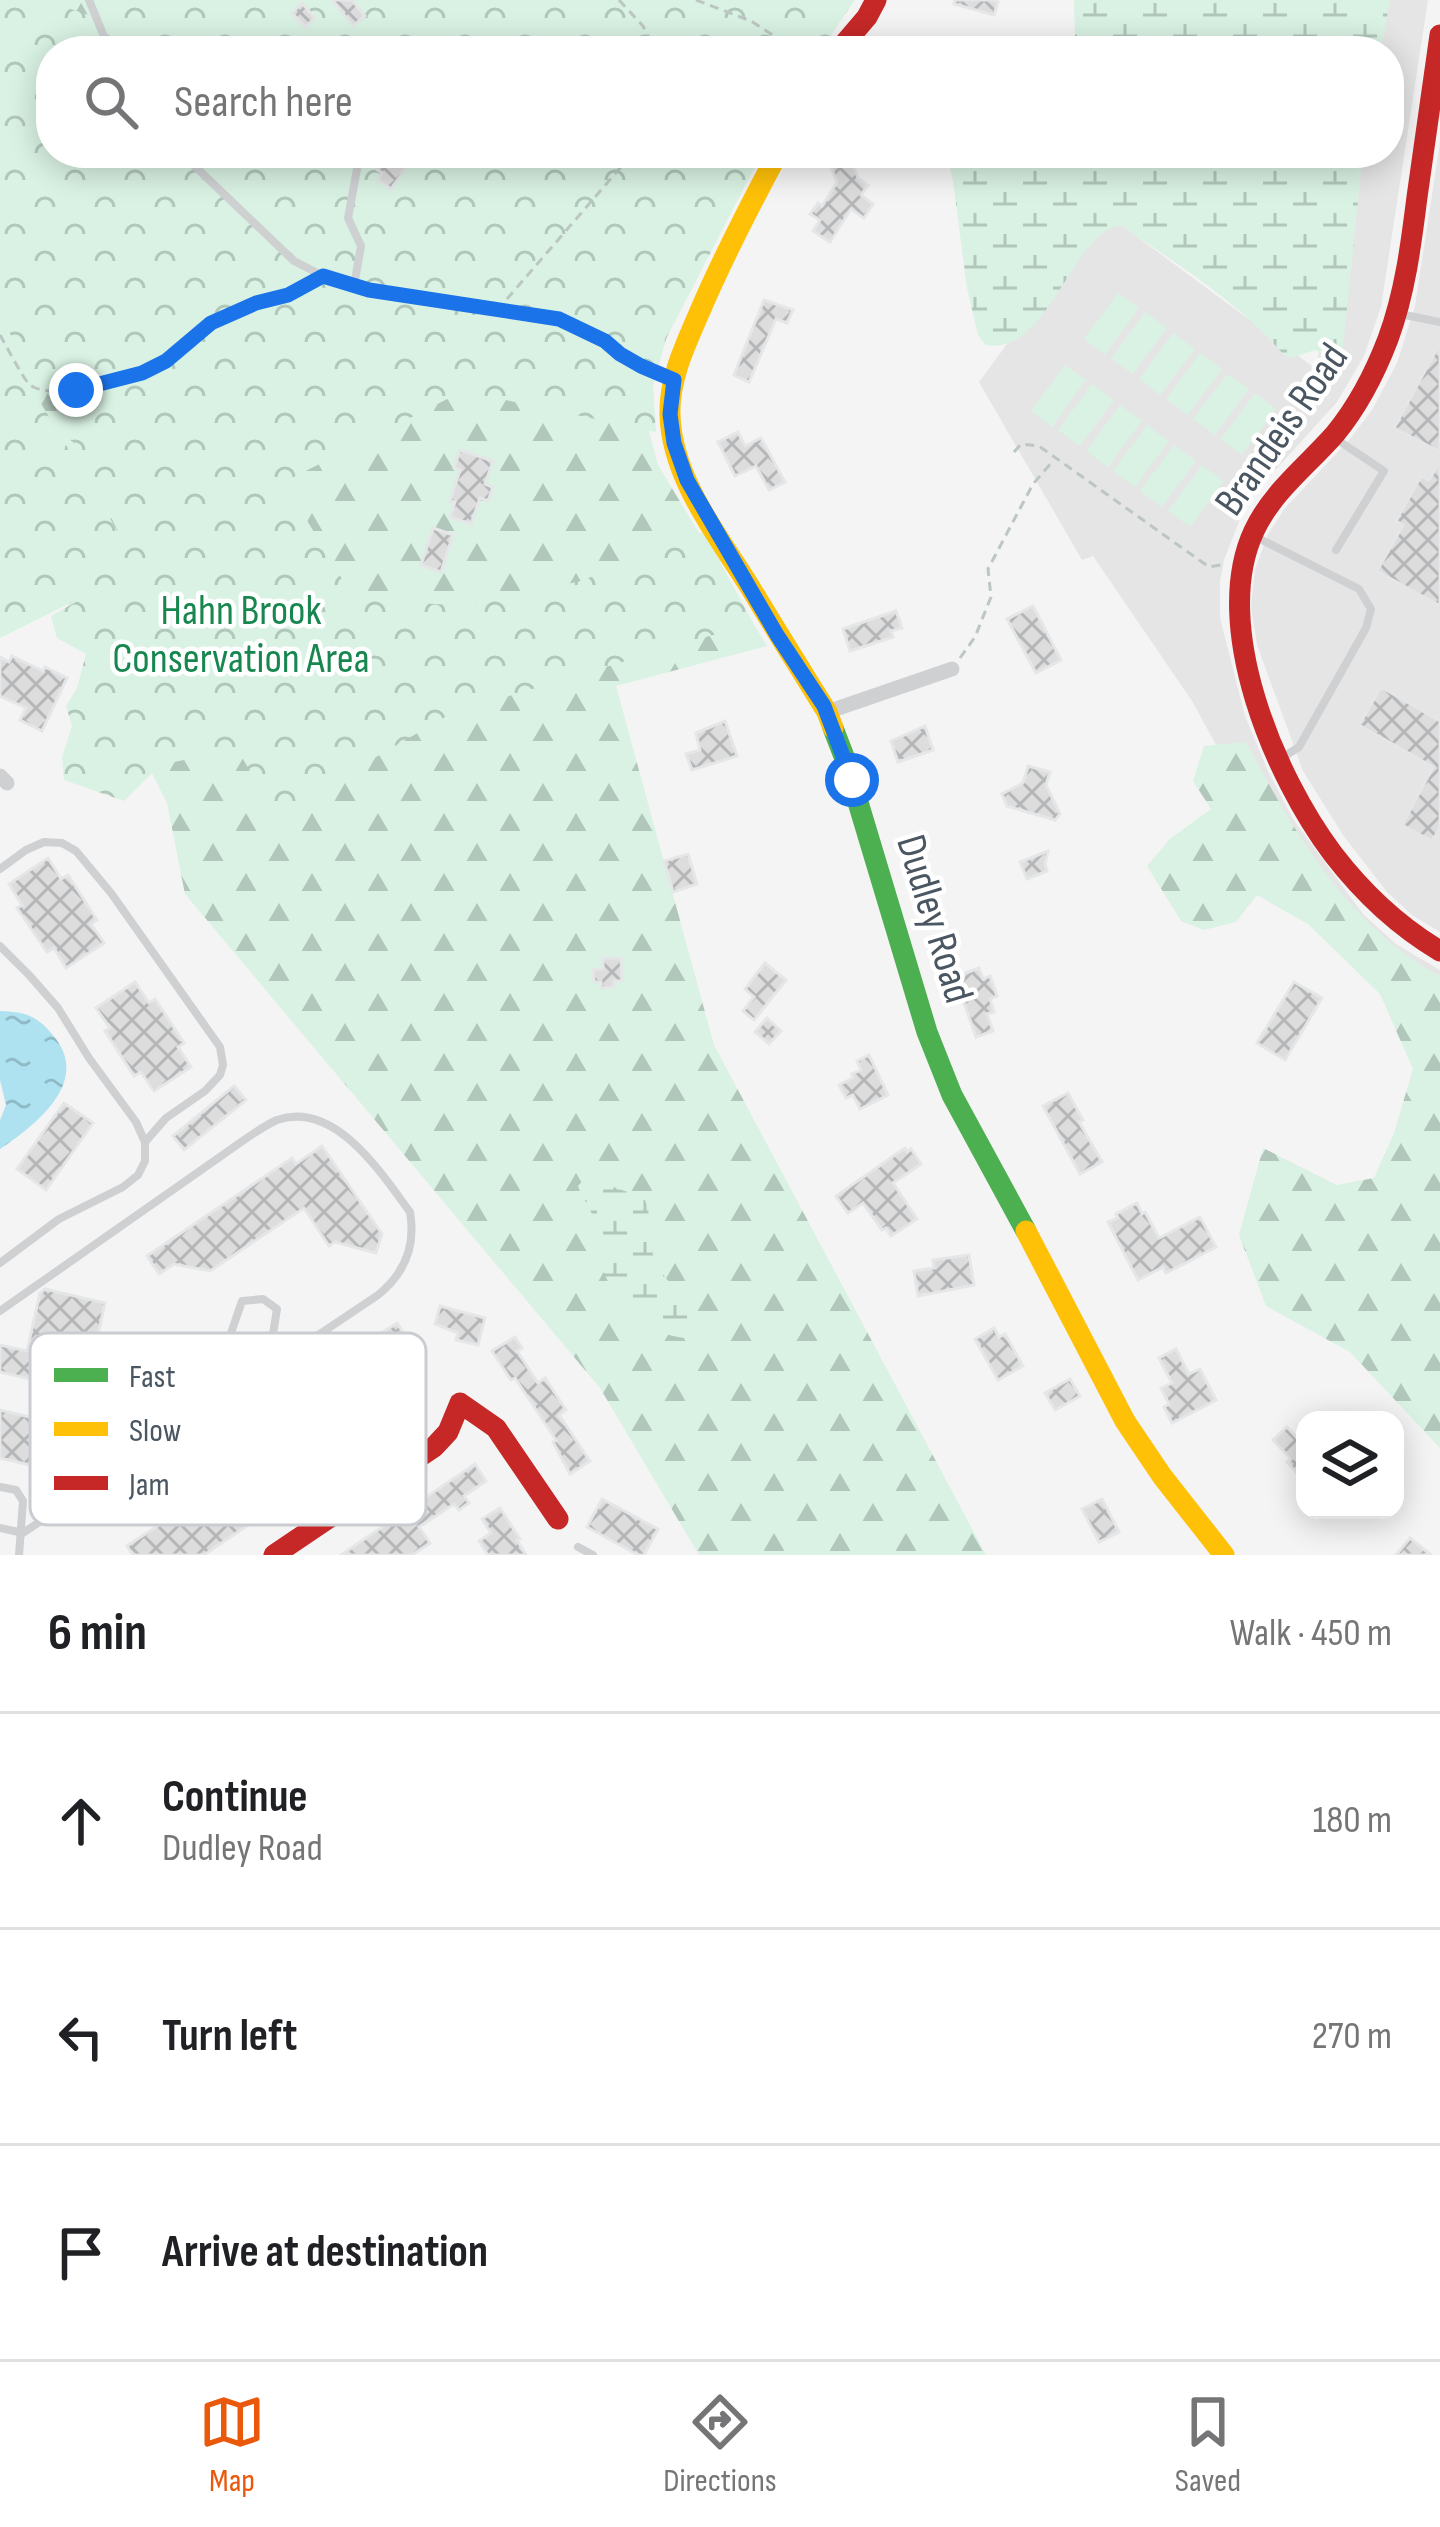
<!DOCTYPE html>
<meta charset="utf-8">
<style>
body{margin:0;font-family:"Sofia Sans Condensed",sans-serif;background:#f2f2f2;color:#202124}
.controls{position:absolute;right:36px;bottom:36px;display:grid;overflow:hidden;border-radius:24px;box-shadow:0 6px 30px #0003}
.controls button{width:108px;height:108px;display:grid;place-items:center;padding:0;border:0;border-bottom:3px solid #e0e0e0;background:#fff;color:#202124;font:60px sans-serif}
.stop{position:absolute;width:36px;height:36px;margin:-27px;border:9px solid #1a73e8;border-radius:50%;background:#fff}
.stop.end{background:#1a73e8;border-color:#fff;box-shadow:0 3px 12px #0008}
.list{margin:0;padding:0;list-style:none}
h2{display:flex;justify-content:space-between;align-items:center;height:156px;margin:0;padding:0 48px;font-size:51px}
h2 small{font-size:39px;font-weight:400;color:#757577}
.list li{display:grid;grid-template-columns:78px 1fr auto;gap:36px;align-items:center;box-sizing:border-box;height:216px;padding:0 48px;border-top:3px solid #e0e0e0}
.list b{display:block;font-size:45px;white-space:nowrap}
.list p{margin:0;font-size:39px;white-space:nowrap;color:#757577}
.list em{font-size:39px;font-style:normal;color:#757577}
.icon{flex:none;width:66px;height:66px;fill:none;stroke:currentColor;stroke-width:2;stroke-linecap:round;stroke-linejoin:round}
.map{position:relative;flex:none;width:1440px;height:1555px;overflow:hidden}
.search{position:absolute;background:#fff;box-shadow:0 6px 30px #0003;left:36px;right:36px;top:36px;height:132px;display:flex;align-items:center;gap:30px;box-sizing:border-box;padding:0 42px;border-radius:48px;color:#757577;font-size:45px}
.sheet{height:804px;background:#fff}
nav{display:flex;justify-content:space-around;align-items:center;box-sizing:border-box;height:168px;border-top:3px solid #e0e0e0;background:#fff;font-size:33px;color:#757577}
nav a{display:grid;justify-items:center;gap:6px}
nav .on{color:#ea580c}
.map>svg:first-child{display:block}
.education{fill:#e6e5e6}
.forest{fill:url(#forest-firs)}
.wetland{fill:url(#wetland-marsh)}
.park{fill:url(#park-crowns)}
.pitch{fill:#d9f2e3}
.water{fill:url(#water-ripples)}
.building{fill:url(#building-cross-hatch);stroke:#e5e6e7;stroke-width:3}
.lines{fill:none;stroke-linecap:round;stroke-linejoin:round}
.path{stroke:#bcc7c4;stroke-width:3;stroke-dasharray:9 6;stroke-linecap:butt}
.lane{stroke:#ced0d2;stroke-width:8}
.street{stroke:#ced0d2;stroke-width:15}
.fast{stroke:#4caf50;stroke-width:21}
.slow{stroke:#ffc107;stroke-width:21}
.jam{stroke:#c62828;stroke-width:21}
.route{stroke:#1a73e8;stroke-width:15}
.labels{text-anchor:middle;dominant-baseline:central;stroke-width:9;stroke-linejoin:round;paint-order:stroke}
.street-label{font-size:42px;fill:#4a5661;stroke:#fff}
.park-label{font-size:42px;fill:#17864f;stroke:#fff}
.key{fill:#fff;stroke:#c9ccd0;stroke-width:3}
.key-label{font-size:33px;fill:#4a5661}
</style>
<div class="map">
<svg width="1440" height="1555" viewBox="0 0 1440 1555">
<defs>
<pattern id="forest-firs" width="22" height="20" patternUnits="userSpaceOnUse" patternTransform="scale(3)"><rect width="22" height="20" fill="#d9f2e3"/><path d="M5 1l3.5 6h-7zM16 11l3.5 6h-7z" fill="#b2c7bb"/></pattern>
<pattern id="wetland-marsh" width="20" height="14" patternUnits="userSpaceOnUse" patternTransform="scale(3)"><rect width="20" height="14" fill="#d9f2e3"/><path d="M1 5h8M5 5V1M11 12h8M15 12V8" fill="none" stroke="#b2c7bb"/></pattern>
<pattern id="park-crowns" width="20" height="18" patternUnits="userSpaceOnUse" patternTransform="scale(3)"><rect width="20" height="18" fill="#d9f2e3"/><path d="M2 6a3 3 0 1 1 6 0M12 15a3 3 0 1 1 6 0" fill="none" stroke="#b2c7bb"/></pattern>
<pattern id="water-ripples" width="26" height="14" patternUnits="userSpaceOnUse" patternTransform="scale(3)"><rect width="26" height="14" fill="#aee2f0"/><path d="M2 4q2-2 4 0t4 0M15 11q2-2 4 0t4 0" fill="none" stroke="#90bac6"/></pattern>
<pattern id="building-cross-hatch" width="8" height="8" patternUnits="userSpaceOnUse" patternTransform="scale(3)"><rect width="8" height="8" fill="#ddddde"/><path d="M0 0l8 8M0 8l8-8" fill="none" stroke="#b5b6b7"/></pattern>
</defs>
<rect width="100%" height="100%" fill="#f4f4f4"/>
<g class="education">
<path d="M1380 0H1428L1381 307 1364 356 1337 402 1261 486 1242 514 1224 560 1220 581V618L1245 716 1268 771 1293 819 1363 914 1396 944 1440 970V982L1292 884 1192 701 1093 556 1082 560 979 382 1078 248 1024 153 1316 369 1353 153H1389V51H1371Z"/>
<path d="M1440 142V932L1412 915 1387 892 1343 835 1303 771 1257 645 1251 607 1255 569 1268 534 1285 508 1349 440 1372 410 1397 363 1415 306Z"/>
</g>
<g class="forest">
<path d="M0 0H701L817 51H51V153L636 382 658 465 767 646 616 686 714 1045 986 1555H699L600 1388 185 894 167 803 62 593 0 626Z"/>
<path d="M1246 742C1294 832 1348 927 1440 976V1448L1350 1352 1266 1306 1239 1235 1263 1148 1337 1185 1374 1178 1394 1133 1413 1069 1380 994 1308 924 1257 895 1236 922 1204 930 1181 921 1147 866 1171 838 1211 809 1193 781 1204 746Z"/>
</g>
<g class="wetland">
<path d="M1074 0H1390L1381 51H1067L1075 38Z"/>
<path d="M946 153H1363L1343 346 1339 358 1334 359 1315 350 1291 358 1284 355C1239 302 1178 265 1122 226 1073 227 1050 356 986 345L978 335 967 288 953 181Z"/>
<path d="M586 1177 644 1198C654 1219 647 1243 656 1263 668 1287 704 1311 685 1338 643 1334 609 1297 599 1258 596 1245 596 1233 594 1220 591 1208 582 1198 578 1186Z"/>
</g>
<path class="park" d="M0 0H43L89 15 111 0H855L820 51H51V153H762L666 339 653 387 656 432 463 391 284 482 354 599 467 606 581 581 704 532 753 623 452 713 276 815 237 749 160 765 124 801 64 780 62 757 72 726 66 706 77 688 86 654 57 638 51 616 106 585 0 638V335L121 537 50 397 0 318Z"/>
<g class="pitch">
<path d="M1118 293 1139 308 1105 355 1084 339Z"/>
<path d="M1145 312 1167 328 1133 374 1111 359Z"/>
<path d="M1173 333 1195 349 1160 395 1139 379Z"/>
<path d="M1200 353 1222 369 1188 415 1166 399Z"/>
<path d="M1065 365 1086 380 1052 427 1031 411Z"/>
<path d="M1227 374 1249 389 1215 435 1193 419Z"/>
<path d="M1092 384 1114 400 1080 446 1058 430Z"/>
<path d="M1255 393 1276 409 1242 455 1221 439Z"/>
<path d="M1120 405 1142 421 1108 467 1086 451Z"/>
<path d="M1147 425 1169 441 1135 487 1113 471Z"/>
<path d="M1174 445 1196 461 1162 507 1140 491Z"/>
<path d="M1202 465 1224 481 1190 527 1168 511Z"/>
</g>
<path class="water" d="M0 1011C27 1012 38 1016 56 1039 89 1083 36 1125 0 1149V1120L6 1105 0 1080Z"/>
<g class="building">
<path d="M332 0H352L365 16 353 26Z"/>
<path d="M955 0H990L998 2 994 15 954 4Z"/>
<path d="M302 3 315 18 305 27 292 13Z"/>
<path d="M375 153H417L391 189 378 180 382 173 368 163Z"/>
<path d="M834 153H848L858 178 868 185 861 195 873 204 864 218 851 209 830 242 813 231 820 220 810 214 818 203 822 206 837 182 828 160 835 157Z"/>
<path d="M764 300 793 310 787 323 776 319 749 382 734 375Z"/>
<path d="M1440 343V452L1394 428Z"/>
<path d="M738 432 745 446 761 438 785 482 769 490 756 466 735 476 718 442Z"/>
<path d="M460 450 493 461 485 484 493 487 488 501 480 498 471 524 450 517 455 502 450 501 460 470 454 468Z"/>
<path d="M1440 461V606L1377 571 1403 525 1396 521 1421 476 1429 480Z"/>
<path d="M433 528 453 535 441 572 421 565Z"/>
<path d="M1033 606 1061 660 1036 673 1007 619Z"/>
<path d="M896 611 902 628 891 631 893 637 850 651 843 629Z"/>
<path d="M12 656 43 671 45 667 67 678 42 731 20 720 26 708 0 696V657L9 662Z"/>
<path d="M1381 687 1440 721V828L1432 841 1402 825 1433 767 1359 725Z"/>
<path d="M725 721 737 756 692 770 686 754 700 750 696 733Z"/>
<path d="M925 726 933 750 898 762 891 741Z"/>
<path d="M1028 766 1050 772 1046 785 1060 814 1055 820 1007 806 1002 794 1023 783Z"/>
<path d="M1048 851 1045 864 1047 871 1027 879 1020 862Z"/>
<path d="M688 854 697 884 673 892 664 861Z"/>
<path d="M48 858 61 879 68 875 97 920 91 924 104 943 66 968 54 948 47 952 17 908 22 905 9 884Z"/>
<path d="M603 958H621L622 981H614V987L601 988V982H594L593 969H603Z"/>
<path d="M765 963 786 980 754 1020 743 1011 754 997 745 989Z"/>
<path d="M979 968 983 979 990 976 997 996 990 999 994 1012 987 1014 993 1031 976 1037 955 977Z"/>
<path d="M135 982 149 1003 155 999 184 1043 178 1047 191 1067 154 1091 141 1072 134 1076 105 1031 110 1028 96 1008Z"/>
<path d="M1294 982 1322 998 1285 1060 1257 1043Z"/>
<path d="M767 1018 781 1031 769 1044 755 1032Z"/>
<path d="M869 1055 888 1095 860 1109 853 1095 846 1098 839 1085 853 1078 852 1074 861 1070 857 1061Z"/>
<path d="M234 1086 246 1100 184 1150 173 1136Z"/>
<path d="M1068 1093 1083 1120 1079 1122 1102 1162 1080 1174 1043 1106Z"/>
<path d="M64 1103 93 1123 46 1190 17 1169Z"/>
<path d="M322 1146 382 1234 376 1253 335 1242 329 1246 304 1208 210 1271 174 1264 159 1274 147 1256 292 1158 296 1164Z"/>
<path d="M905 1148 907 1152 911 1149 921 1164 893 1183 917 1219 891 1236 886 1228 882 1230 863 1203 848 1213 836 1196Z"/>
<path d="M1137 1203 1142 1214 1145 1212 1159 1238 1200 1217 1216 1247 1166 1273 1163 1267 1138 1280 1108 1222 1118 1218 1116 1214Z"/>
<path d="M969 1255 974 1285 918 1296 914 1271 934 1268 933 1260Z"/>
<path d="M45 1289 105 1303 85 1392 0 1372V1345L27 1351 40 1293Z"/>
<path d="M440 1306 485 1318 478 1345 456 1340 458 1333 435 1324Z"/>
<path d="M397 1323 421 1360 389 1380 366 1343Z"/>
<path d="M994 1328 999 1337 1005 1334 1023 1366 998 1380 975 1339Z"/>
<path d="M515 1337 522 1348 517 1351 538 1383 545 1378 566 1410 559 1415 590 1461 570 1474 553 1442 556 1440 515 1378 511 1380 492 1351Z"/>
<path d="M1176 1349 1189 1374 1200 1369 1216 1400 1172 1423 1164 1407 1169 1404 1161 1388 1172 1383 1159 1358Z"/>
<path d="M1070 1379 1080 1396 1055 1410 1045 1393Z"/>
<path d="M376 1385 403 1427 376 1444 373 1440 204 1555H133L127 1546 258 1460 330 1408 333 1413Z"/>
<path d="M115 1386 132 1405 113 1423 106 1456 68 1474 0 1458V1410L68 1426Z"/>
<path d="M1287 1427 1305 1447V1482L1287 1462 1291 1459 1273 1440Z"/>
<path d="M475 1464 486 1481 464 1496 469 1503 459 1510 454 1504 419 1527 430 1543 412 1555H341Z"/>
<path d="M602 1499 658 1529 644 1555H638L587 1527Z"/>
<path d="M1102 1499 1119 1532 1099 1542 1082 1509Z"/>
<path d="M500 1508 520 1539 517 1540 526 1555H488L479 1541 491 1533 482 1519Z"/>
<path d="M1410 1538 1431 1555H1396Z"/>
</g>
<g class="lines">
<g class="path">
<path d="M619 0 643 26 655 51"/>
<path d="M696 0 751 21 797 51"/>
<path d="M507 299 633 153"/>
<path d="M0 335C7 347 21 375 29 384 49 404 141 377 164 362 182 351 195 332 215 321 246 305 280 299 310 282"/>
<path d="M1014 452 1021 444 1039 446 1209 567 1221 565"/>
<path d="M960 658 975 637 991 597 988 569 1033 484 1053 461"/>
</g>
<g class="lane">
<path d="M89 0 110 51"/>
<path d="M352 47 355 51"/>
<path d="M181 153 294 261 331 280 369 290 559 319 605 341 620 354 641 366 670 378"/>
<path d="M354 286 361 246 348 218 360 153"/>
<path d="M1400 314 1440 322"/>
<path d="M1333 437 1384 471 1336 550"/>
<path d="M1252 535 1359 589 1371 609 1366 628 1299 747 1280 759"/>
<path d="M0 869 26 850 44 842 62 843 76 851 111 893 220 1047 223 1065 220 1075 205 1091 166 1118 145 1142"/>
<path d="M0 946 29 975 58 1008 89 1058 136 1122 145 1142V1161L138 1175 123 1187 59 1219 0 1263"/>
<path d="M0 1311 244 1140C254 1133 266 1125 277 1120 335 1100 381 1173 410 1212 416 1246 404 1274 378 1295L23 1533 0 1528"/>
<path d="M227 1396 230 1336 242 1301 263 1299 277 1309 267 1372"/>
<path d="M0 1487 16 1490 23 1501 19 1555"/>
<path d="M578 1547 593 1555"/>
</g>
<g class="street">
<path d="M827 712 952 669"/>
<path d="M0 776 7 783"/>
</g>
<path class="fast" d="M833 728 845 759 927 1032 952 1095 1026 1231"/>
<g class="slow">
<path d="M778 153C749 207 721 261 697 318 684 348 669 380 670 414 671 477 718 536 750 587 775 629 801 670 827 712L833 728"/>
<path d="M1026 1231 1125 1421 1162 1476 1224 1555"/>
</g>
<g class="jam">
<path d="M1440 35C1432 89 1425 143 1417 197 1411 245 1405 293 1388 339 1375 373 1358 406 1335 434 1307 466 1272 492 1254 531 1210 625 1275 777 1333 854 1363 893 1398 926 1440 951"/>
<path d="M838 51 867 17 876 0"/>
<path d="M274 1555 434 1447 448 1432 460 1403 496 1428 558 1519"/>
</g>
</g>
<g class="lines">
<path class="route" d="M76 390 142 373 166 361 211 323 256 303 288 295 323 276 369 290 559 319 605 341 620 354 641 366 674 380 670 414 674 443 687 480 777 635 824 706 852 780"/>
</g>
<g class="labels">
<g class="street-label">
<text transform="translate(1282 430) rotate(-55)">Brandeis Road</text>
<text transform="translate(934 919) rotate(73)">Dudley Road</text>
</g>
<g class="park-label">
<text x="241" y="611">Hahn Brook<tspan x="241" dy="48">Conservation Area</tspan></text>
</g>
</g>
<rect x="30" y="1333" width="396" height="192" rx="18" class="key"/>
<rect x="54" y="1368" width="54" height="14" fill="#4caf50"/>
<rect x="54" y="1422" width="54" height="14" fill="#ffc107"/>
<rect x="54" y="1476" width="54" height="14" fill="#c62828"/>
<g class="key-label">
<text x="129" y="1387">Fast</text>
<text x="129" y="1441">Slow</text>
<text x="129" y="1495">Jam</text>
</g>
</svg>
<div class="controls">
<button><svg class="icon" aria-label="layers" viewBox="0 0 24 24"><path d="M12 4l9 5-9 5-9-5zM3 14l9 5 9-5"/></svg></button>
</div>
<div class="stop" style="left:852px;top:780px"></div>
<div class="stop end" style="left:76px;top:390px"></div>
<div class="search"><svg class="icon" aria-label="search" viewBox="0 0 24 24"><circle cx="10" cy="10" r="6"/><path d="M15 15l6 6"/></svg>Search here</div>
</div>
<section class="sheet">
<h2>6 min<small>Walk · 450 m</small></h2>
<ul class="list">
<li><svg class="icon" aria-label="ahead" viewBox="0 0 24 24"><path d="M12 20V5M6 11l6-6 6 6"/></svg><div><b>Continue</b><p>Dudley Road</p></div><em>180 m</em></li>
<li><svg class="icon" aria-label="left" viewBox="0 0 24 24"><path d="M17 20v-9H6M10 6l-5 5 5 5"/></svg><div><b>Turn left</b></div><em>270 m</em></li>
<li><svg class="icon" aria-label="arrive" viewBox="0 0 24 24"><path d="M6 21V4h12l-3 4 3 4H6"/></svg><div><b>Arrive at destination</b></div></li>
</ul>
</section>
<nav>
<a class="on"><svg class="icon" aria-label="map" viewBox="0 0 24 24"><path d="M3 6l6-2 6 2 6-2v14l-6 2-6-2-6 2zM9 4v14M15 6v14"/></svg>Map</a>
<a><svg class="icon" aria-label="directions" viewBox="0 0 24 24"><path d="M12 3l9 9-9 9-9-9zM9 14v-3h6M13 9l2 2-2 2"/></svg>Directions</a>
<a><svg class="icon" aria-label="saved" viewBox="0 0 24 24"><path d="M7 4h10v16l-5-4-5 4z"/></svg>Saved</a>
</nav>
